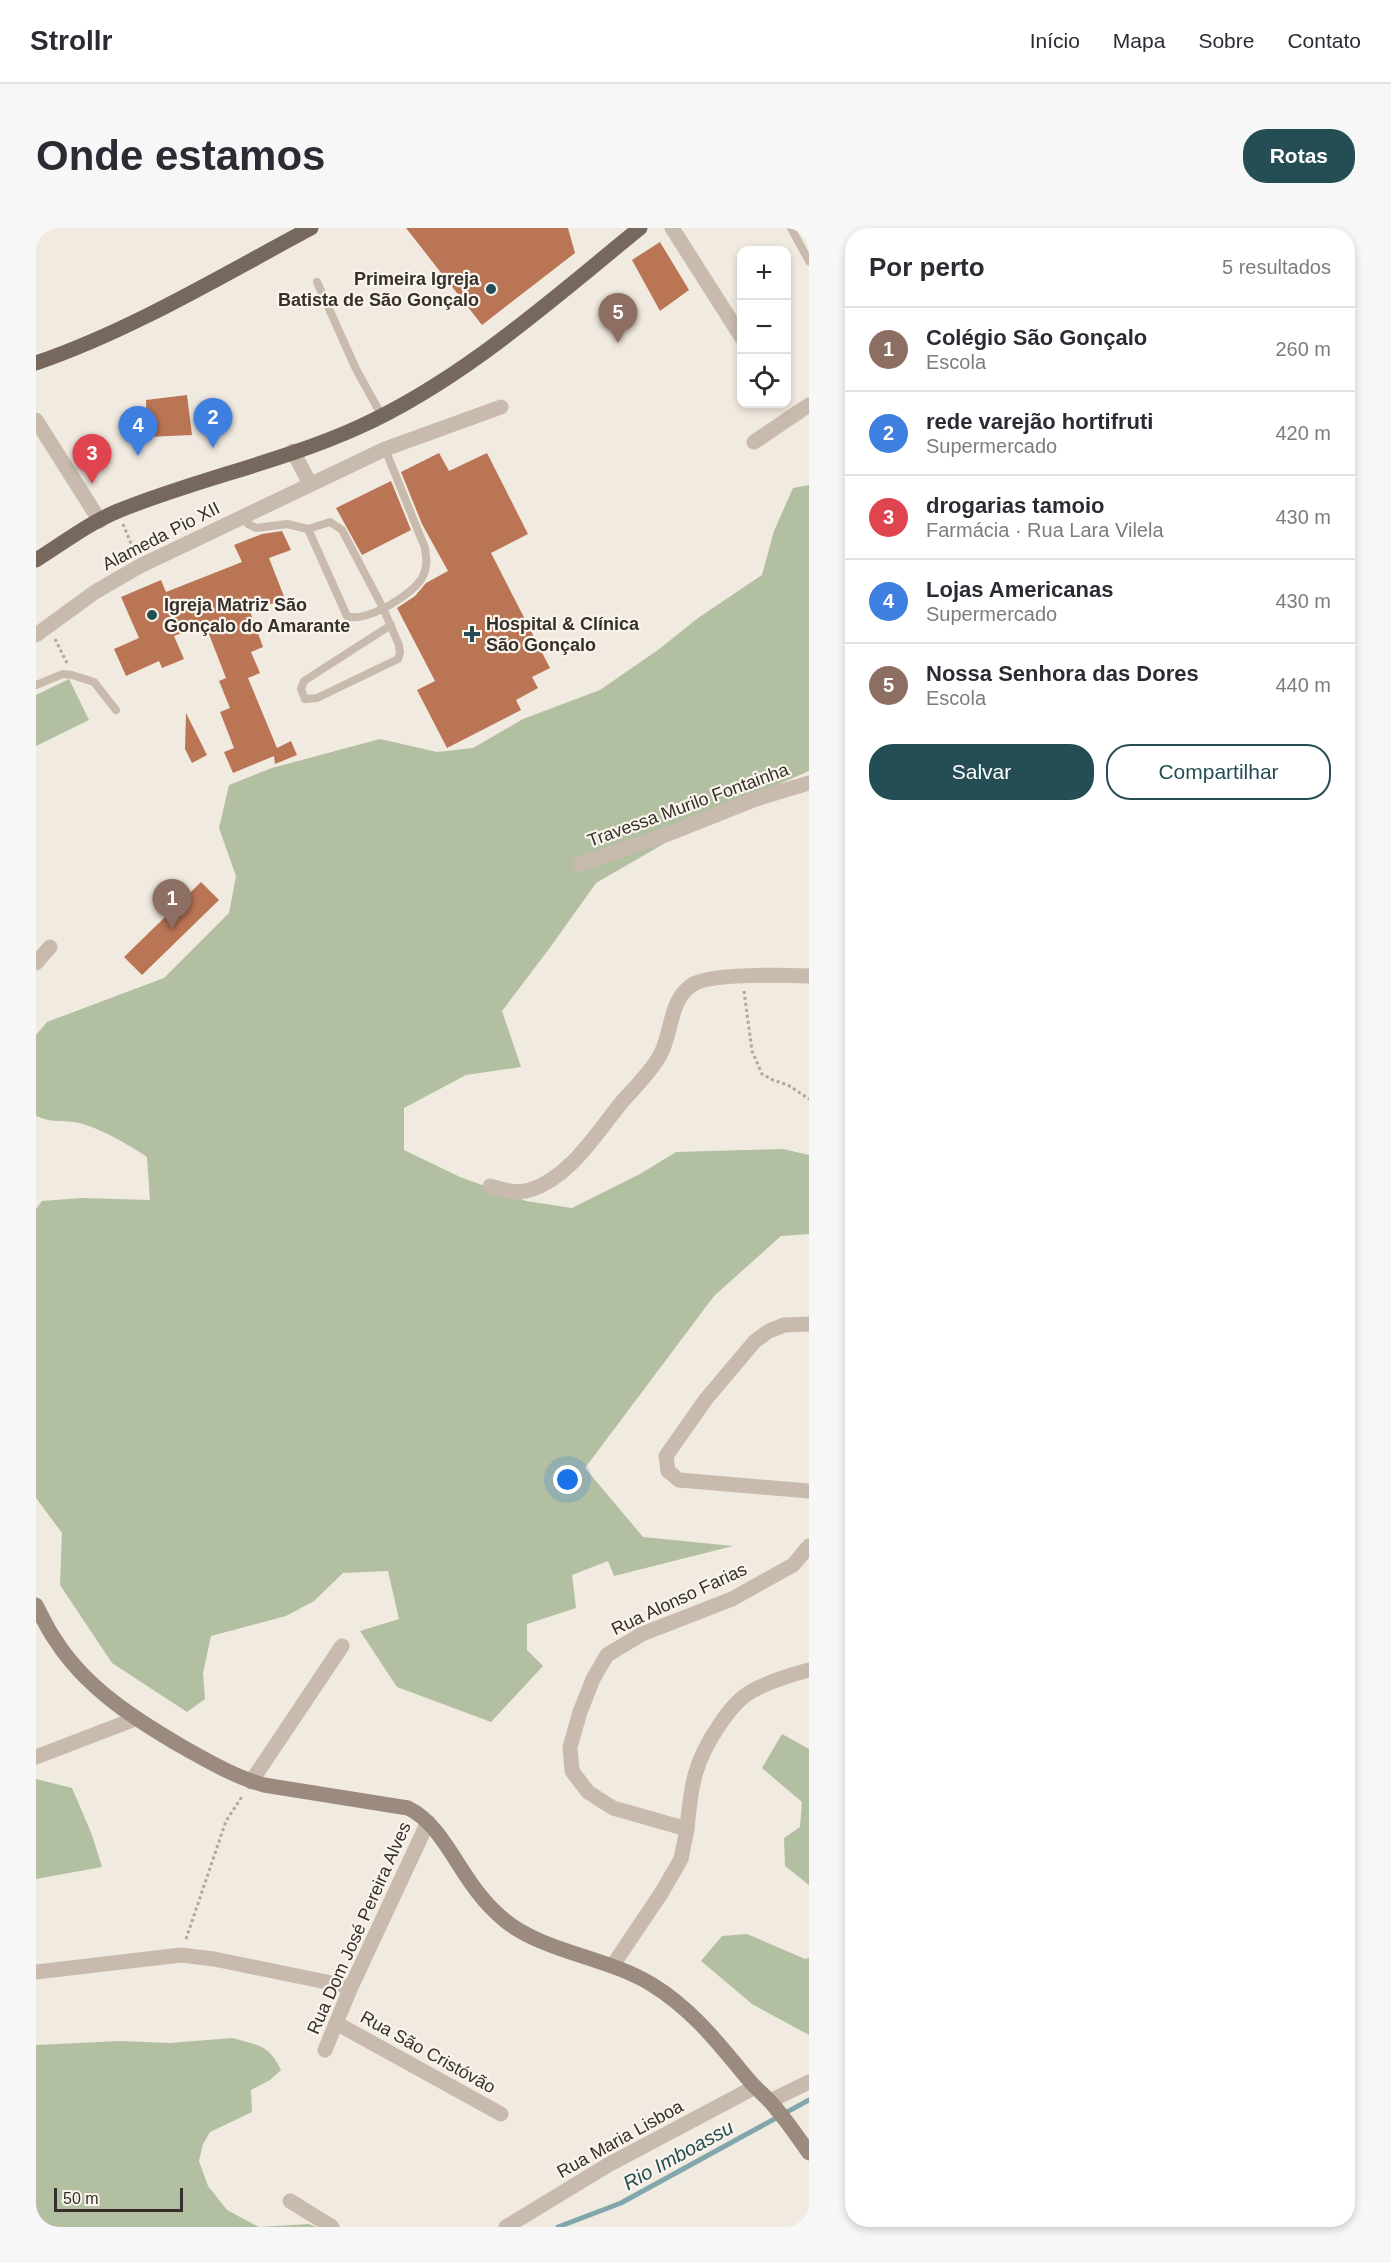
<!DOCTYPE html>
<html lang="pt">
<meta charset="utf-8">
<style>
body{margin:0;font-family:Helvetica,sans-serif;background:#f7f7f7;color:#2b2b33}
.controls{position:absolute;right:18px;top:18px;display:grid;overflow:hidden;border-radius:12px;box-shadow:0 3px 9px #0003}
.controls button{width:54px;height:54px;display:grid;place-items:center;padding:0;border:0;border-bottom:2px solid #e1e1e2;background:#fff;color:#2b2b33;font:30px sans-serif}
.scale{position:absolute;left:18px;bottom:15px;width:129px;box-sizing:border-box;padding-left:6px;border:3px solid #372f2b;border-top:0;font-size:16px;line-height:21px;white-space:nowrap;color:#372f2b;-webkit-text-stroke:4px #f9f4ec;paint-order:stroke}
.you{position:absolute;left:532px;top:1252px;width:21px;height:21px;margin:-15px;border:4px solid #fff;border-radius:50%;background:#1a73e8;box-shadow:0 0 0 9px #1a73e833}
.badge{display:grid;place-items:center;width:39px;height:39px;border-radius:50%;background:#244e54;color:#fff;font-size:20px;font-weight:700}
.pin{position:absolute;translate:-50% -50px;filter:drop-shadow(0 2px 3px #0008)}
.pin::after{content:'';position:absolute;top:32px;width:21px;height:18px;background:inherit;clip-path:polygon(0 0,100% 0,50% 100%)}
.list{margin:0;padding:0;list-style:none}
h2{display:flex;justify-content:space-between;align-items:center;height:78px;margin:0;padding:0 24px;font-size:26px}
h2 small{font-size:20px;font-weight:400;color:#7c7c81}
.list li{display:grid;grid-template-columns:39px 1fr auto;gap:18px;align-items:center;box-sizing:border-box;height:84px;padding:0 24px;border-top:2px solid #e1e1e2}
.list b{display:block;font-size:22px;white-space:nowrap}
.list p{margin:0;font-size:20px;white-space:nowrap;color:#7c7c81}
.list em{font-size:20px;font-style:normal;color:#7c7c81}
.actions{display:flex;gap:12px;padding:18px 24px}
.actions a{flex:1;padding:14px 0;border:2px solid #244e54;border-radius:24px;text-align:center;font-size:21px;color:#244e54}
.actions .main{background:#244e54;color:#fff}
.icon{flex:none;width:33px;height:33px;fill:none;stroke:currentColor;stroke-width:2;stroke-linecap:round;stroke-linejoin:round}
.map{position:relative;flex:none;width:773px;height:1999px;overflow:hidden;border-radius:24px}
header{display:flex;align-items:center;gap:36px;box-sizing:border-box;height:84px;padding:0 30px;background:#fff;border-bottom:2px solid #e1e1e2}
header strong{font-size:28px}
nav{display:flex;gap:33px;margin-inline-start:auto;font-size:21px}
.intro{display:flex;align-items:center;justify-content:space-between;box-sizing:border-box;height:144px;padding:0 36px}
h1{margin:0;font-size:42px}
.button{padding:15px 27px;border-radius:24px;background:#244e54;color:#fff;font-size:21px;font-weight:700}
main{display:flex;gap:36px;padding:0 36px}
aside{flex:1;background:#fff;border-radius:24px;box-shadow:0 3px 9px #0003}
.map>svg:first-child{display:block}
.green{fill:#b2bfa1}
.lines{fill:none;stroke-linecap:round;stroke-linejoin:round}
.stream{stroke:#81a6ab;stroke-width:5}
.building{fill:#ba7554}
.path{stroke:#b4a597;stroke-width:3;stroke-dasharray:3 3;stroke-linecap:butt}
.lane{stroke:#c8bbad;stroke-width:8}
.street{stroke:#c8bbad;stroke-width:15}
.secondary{stroke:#9b8b7e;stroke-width:15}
.primary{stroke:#77685d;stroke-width:15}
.poi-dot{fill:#244e54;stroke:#f9f4ec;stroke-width:2}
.labels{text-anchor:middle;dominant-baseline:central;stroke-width:4.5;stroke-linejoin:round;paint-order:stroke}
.poi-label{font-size:18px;font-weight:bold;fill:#372f2b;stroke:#f9f4ec;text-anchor:start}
.street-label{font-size:18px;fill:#372f2b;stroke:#f9f4ec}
.water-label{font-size:20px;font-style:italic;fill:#244e54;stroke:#f9f4ec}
</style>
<header>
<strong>Strollr</strong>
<nav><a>Início</a><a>Mapa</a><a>Sobre</a><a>Contato</a></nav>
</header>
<div class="intro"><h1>Onde estamos</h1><a class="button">Rotas</a></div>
<main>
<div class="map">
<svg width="773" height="1999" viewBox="0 0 773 1999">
<rect width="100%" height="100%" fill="#f1eae0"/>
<g class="green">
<path d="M773 257V543L693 578 560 655 513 721 466 783 485 839 430 847 368 880V922L424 949 490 973 536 980 604 946 640 924 747 921 773 927V1006L745 1008 678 1068 549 1240 607 1309 697 1318 578 1348 572 1333 536 1347 540 1380 491 1396V1422L507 1438 455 1494 361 1459 324 1403 363 1391 352 1343 307 1345 278 1373 250 1388 175 1408 167 1445 169 1471 151 1484 76 1435 24 1357 26 1305 0 1270V981L6 973 46 970 114 972 111 929C97 919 63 900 47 896 30 891 18 896 0 888V807L11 794 128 750 193 685 200 648 183 600 193 557 236 540 344 511 401 524 437 520 487 491 564 462 622 422 662 390 726 347 738 303 757 260Z"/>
<path d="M33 451 53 492 0 518V467Z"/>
<path d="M746 1506 773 1521V1657L749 1638 748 1610 764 1599 766 1574 726 1540Z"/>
<path d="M0 1551 36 1560 56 1607 66 1639 0 1651Z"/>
<path d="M711 1706 769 1731 773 1730V1807L716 1776 665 1733 686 1708Z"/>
<path d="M196 1810C221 1817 233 1816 245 1842L234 1852 215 1862 216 1884 174 1904 167 1916 163 1933 172 1958 191 1982 223 1999 273 1996 280 1999H0V1817L84 1813 134 1815Z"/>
</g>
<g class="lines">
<path class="stream" d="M522 1999 585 1975 773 1872"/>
</g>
<g class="building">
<path d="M370 0H532L539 25 446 97Z"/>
<path d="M624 14 653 62 624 83 596 32Z"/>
<path d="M151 167 156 207 111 209 110 172Z"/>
<path d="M403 225 413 243 451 225 492 306 455 325 514 440 496 449 502 460 480 472 485 482 411 520 381 462 399 453 361 380 379 368 390 355 412 343 386 296 365 244Z"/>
<path d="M355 253 375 302 326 327 300 280Z"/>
<path d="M246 303 255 322 233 330 249 371 214 383 227 419 215 424 224 445 212 450 241 520 255 513 261 527 239 536 238 528 197 545 188 524 198 520 184 484 194 480 183 453 190 450 169 396 138 408 148 431 126 440 123 433 90 448 78 421 103 410 85 369 125 352 130 364 206 334 198 317 226 306Z"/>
<path d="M150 485 171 527 156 535 149 521Z"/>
<path d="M165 654 183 672 106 747 88 729Z"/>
</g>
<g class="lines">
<g class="path">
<path d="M87 296 98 323"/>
<path d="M19 411 31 435"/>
<path d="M708 763 716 823 726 846 737 852 752 857 773 871"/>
<path d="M150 1711 190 1593 207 1567"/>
</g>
<g class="lane">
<path d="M755 0 773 33"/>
<path d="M281 54 320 141 346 188"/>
<path d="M207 289 212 296 220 300 251 296 272 301 294 294 306 302 347 380 363 417 364 425 362 431 281 470 269 471 265 461 268 453 355 397"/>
<path d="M272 301 311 388C329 396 380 365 387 348 392 338 390 330 389 320L349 221"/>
<path d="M0 457 27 446 36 447 58 454 80 482"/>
</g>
<g class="street">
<path d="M636 0 706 110"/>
<path d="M0 192 64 293"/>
<path d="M718 214 773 177"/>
<path d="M257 223 274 256"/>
<path d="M0 407 59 364 104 338 349 221 465 179"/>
<path d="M544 636 632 606 720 571 773 555"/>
<path d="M0 735 14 719"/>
<path d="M454 958C468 962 479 966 494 962 534 949 560 906 585 875 598 860 613 846 623 829 637 806 632 773 656 757 673 745 750 747 773 748"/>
<path d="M773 1096 748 1097 733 1103 719 1113 670 1171 630 1228 632 1243 643 1252 773 1263"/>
<path d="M0 1529 99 1491"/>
<path d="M215 1554 306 1418"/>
<path d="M651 1601C655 1557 658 1534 684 1496 693 1483 702 1471 716 1463 734 1453 754 1447 773 1442"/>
<path d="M577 1737 626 1664 645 1631 651 1601 577 1580 552 1564 536 1543 534 1519 544 1484 557 1451 571 1427 606 1406 696 1371 757 1337 773 1318"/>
<path d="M0 1744 145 1727 178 1731 315 1759"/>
<path d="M300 1795 465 1886"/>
<path d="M289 1822 315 1759 392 1594"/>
<path d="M734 1873 773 1854"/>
<path d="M254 1973 296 1999"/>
<path d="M470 1999 572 1937 719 1859"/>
</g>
<path class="secondary" d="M0 1377C6 1389 12 1402 20 1413 50 1460 99 1491 145 1518 172 1533 199 1549 228 1557L372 1580C404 1595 421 1640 444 1667 450 1675 458 1683 466 1690 503 1723 571 1729 615 1756 655 1780 683 1816 712 1851 720 1861 730 1868 738 1878 750 1892 762 1909 773 1925"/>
<g class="primary">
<path d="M0 135C96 102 185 48 275 0"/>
<path d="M0 332C27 315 53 295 82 283 160 251 246 234 323 199 428 151 515 72 604 0"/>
</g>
</g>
<g class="poi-dot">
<circle cx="455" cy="61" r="6"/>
<circle cx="116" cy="387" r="6"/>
<path d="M433 397h6v6h6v6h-6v6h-6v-6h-6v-6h6z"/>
</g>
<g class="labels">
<g class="poi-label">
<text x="443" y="51" text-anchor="end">Primeira Igreja<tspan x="443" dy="21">Batista de São Gonçalo</tspan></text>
<text x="128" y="377">Igreja Matriz São<tspan x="128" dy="21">Gonçalo do Amarante</tspan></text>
<text x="450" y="396">Hospital &amp; Clínica<tspan x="450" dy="21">São Gonçalo</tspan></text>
</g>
<g class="street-label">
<text transform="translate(125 308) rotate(-27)">Alameda Pio XII</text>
<text transform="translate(652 577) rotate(-20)">Travessa Murilo Fontainha</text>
<text transform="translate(643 1371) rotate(-25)">Rua Alonso Farias</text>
<text transform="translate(323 1700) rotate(-66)">Rua Dom José Pereira Alves</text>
<text transform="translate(392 1824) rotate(29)">Rua São Cristóvão</text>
<text transform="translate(584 1911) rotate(-29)">Rua Maria Lisboa</text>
</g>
<g class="water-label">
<text transform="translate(642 1927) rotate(-29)">Rio Imboassu</text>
</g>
</g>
</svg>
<div class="controls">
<button>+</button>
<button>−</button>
<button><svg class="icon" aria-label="locate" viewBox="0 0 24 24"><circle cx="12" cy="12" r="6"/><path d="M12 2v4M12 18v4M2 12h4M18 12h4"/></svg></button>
</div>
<div class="scale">50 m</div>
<div class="you"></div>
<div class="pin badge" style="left:136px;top:701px;background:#8d6e63">1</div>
<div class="pin badge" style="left:177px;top:220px;background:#3f7fe0">2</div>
<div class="pin badge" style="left:56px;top:256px;background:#e0444e">3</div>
<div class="pin badge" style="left:102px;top:228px;background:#3f7fe0">4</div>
<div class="pin badge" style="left:582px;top:115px;background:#8d6e63">5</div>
</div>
<aside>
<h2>Por perto<small>5 resultados</small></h2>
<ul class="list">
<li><span class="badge" style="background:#8d6e63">1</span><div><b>Colégio São Gonçalo</b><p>Escola</p></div><em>260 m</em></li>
<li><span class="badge" style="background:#3f7fe0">2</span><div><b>rede varejão hortifruti</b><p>Supermercado</p></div><em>420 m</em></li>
<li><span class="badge" style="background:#e0444e">3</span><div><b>drogarias tamoio</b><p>Farmácia · Rua Lara Vilela</p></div><em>430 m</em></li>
<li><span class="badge" style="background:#3f7fe0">4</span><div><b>Lojas Americanas</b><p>Supermercado</p></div><em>430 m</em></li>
<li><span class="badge" style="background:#8d6e63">5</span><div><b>Nossa Senhora das Dores</b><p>Escola</p></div><em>440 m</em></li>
</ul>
<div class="actions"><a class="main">Salvar</a><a>Compartilhar</a></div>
</aside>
</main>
